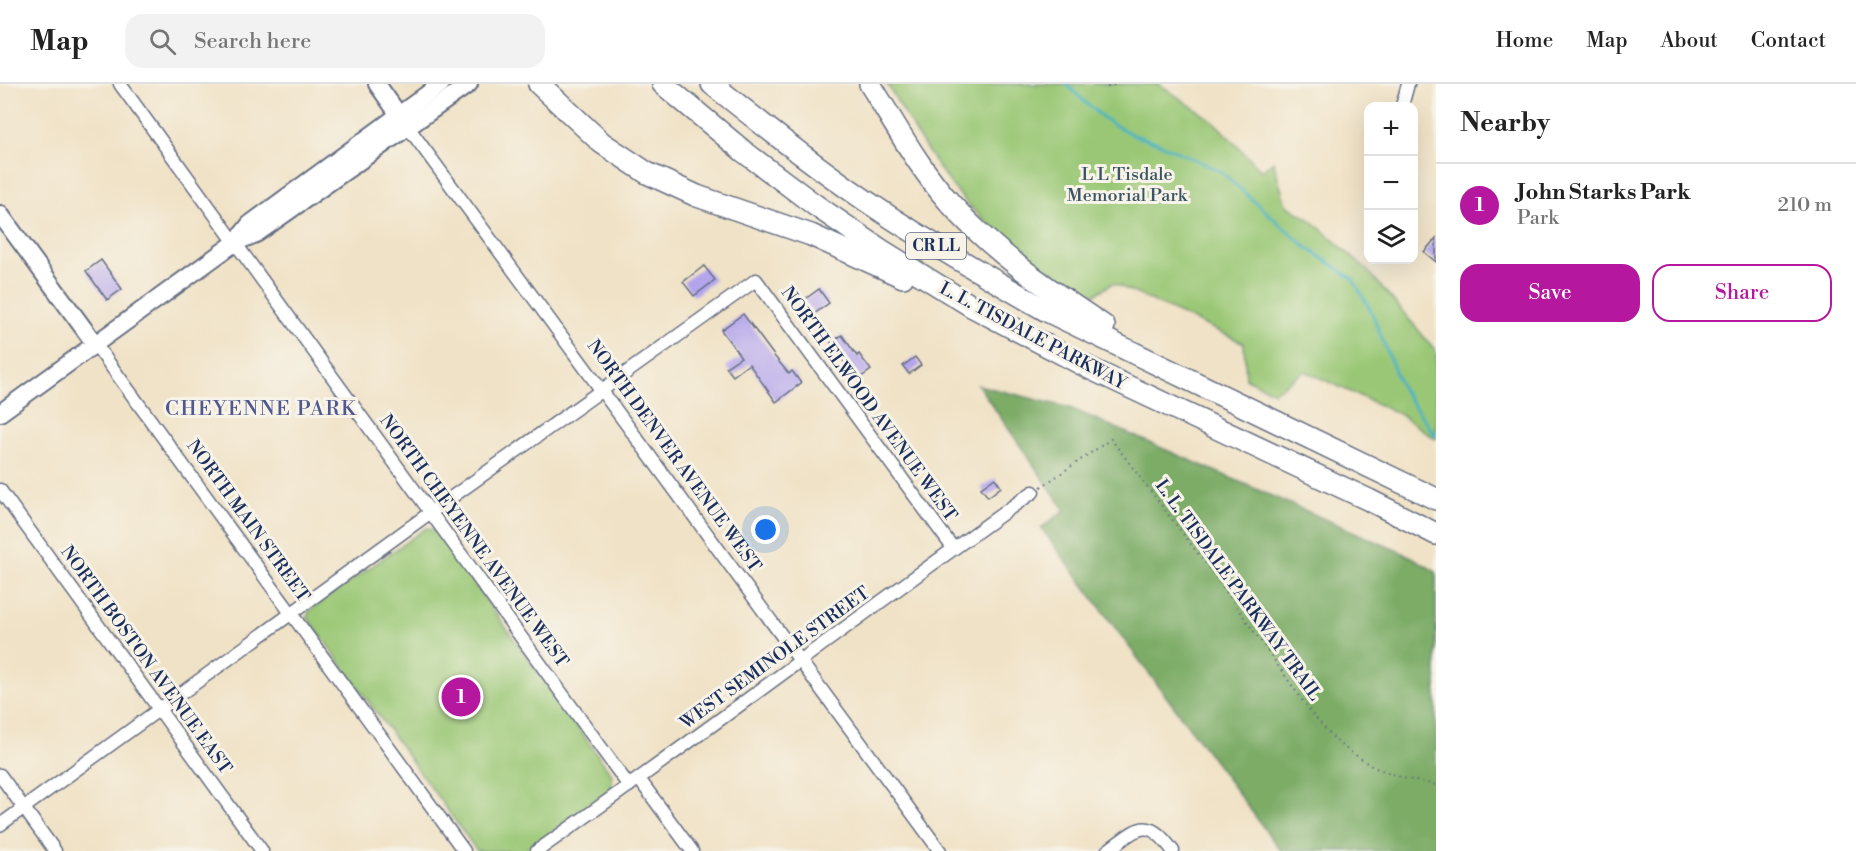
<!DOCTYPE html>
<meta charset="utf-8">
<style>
body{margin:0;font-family:"Libre Bodoni",serif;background:#f2f2f2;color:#222}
.controls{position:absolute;right:18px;top:18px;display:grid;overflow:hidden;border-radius:12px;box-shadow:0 6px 24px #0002}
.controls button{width:54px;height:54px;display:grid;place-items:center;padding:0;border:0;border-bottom:2px solid #e0e0e0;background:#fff;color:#222;font:30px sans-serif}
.you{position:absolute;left:766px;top:446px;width:21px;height:21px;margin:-15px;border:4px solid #fff;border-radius:50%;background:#1a73e8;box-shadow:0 0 0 9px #1a73e833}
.badge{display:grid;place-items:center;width:39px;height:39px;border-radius:50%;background:#b5179e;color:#fff;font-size:20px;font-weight:700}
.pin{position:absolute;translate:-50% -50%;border:3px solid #fff;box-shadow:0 2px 6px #0006}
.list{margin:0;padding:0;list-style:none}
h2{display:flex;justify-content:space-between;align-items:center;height:78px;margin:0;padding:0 24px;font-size:26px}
h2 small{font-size:20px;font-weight:400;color:#767676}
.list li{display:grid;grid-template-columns:39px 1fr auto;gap:18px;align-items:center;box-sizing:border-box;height:84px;padding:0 24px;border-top:2px solid #e0e0e0}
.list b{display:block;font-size:22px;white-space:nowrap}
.list p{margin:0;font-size:20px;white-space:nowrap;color:#767676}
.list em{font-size:20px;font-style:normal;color:#767676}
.actions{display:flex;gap:12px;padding:18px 24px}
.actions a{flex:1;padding:14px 0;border:2px solid #b5179e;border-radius:18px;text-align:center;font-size:21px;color:#b5179e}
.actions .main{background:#b5179e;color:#fff}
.icon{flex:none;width:33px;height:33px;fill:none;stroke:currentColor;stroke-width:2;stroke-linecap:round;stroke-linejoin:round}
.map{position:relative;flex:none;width:1436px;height:767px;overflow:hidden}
header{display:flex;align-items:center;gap:36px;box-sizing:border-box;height:84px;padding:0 30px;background:#fff;border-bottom:2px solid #e0e0e0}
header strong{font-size:28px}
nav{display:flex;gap:33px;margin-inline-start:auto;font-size:21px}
.search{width:420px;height:54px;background:#f2f2f2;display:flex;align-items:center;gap:15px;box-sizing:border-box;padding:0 21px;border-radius:18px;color:#767676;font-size:22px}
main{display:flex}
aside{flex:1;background:#fff}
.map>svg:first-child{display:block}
.green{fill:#9ac775;stroke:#5a7b6a;stroke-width:1.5}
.forest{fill:#7bac66;stroke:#4b6e62;stroke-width:1.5}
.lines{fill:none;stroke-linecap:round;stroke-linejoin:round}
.stream{stroke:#45b2c2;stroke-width:3}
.building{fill:#b3a4ec}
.street-casing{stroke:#666e82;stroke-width:15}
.secondary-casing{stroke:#666e82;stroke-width:20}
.highway-casing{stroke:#666e82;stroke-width:24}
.path{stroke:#666e82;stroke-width:2;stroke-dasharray:1.5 4.5;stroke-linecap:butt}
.street{stroke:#fff;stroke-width:12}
.secondary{stroke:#fff;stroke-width:16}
.highway{stroke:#fff;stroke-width:21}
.labels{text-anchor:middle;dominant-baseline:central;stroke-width:6;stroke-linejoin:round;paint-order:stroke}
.shield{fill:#f7f3e8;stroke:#5d6a87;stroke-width:1.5}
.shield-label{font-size:16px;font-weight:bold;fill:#1b2f5e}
.park-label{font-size:18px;fill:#3b5564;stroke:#f7f3e8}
.street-label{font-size:18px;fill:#1b2f5e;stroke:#f7f3e8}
.neighbourhood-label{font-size:20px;letter-spacing:1.5px;fill:#505890;stroke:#f7f3e8}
</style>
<header>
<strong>Map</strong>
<div class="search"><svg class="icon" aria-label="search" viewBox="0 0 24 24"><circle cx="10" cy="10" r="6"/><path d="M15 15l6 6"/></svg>Search here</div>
<nav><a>Home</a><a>Map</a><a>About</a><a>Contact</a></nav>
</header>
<main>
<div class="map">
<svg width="1436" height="767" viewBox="0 0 1436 767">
<rect width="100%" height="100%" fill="#f7f3e8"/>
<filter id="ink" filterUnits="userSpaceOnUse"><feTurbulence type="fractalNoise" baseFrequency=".0167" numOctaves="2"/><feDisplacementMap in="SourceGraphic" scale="12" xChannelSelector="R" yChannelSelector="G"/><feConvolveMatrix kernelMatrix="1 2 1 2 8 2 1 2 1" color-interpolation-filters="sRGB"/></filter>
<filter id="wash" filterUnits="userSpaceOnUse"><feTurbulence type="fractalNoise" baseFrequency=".008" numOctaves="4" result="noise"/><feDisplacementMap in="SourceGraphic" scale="24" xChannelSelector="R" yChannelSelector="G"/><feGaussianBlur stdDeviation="1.35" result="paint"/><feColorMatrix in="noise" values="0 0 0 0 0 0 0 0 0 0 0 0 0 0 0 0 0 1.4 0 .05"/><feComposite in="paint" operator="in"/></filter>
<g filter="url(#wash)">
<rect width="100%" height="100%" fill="#f0e2c6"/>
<g class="green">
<path d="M887 0H1159L1213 37 1262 87 1273 77 1286 121 1311 136 1370 189 1436 267V355L1399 330 1305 287 1274 308 1246 295 1244 259 1113 199 1089 214C1047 184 1001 156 966 118 934 83 911 40 887 0Z"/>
<path d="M426 444 436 447 440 452 612 691V703L609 707 525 767H477L307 533 310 526Z"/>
</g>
<path class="forest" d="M978 301 1070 324 1412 473 1436 488V767H1281L1041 444 1065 426Z"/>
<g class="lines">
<path class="stream" d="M1066 0 1089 22 1109 38 1133 51 1156 58 1220 87 1306 163 1353 195 1372 229 1402 305 1436 352"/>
</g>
<g id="blocks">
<g class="building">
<path d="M1436 154V178L1424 168Z"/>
<path d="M101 176 122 205 107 216 86 187Z"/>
<path d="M704 182 715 196 694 212 683 198Z"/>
<path d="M819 205 829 219 814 230 804 216Z"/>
<path d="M743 230 775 273 789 290 792 287 801 299 776 318 749 280 733 292 726 283 741 273 721 246Z"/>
<path d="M842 251 857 272 859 270 871 286 857 296 831 259Z"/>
<path d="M915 273 921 281 909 290 903 282Z"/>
<path d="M995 394 1001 403 988 413 981 404Z"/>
</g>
</g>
</g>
<g filter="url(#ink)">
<use href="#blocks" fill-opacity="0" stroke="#666e82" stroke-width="1.5"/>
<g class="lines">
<g class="street-casing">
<g id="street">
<path d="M120 0 629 702"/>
<path d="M1402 22 1408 0"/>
<path d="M408 43 940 767"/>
<path d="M95 260 464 767"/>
<path d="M0 406 262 767"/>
<path d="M0 691 55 767"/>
<path d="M639 695 692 767"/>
<path d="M0 741 431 428 756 196 953 464"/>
<path d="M537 767C704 650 866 526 1033 408"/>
<path d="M1107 767C1138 745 1146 730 1173 767"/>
</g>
</g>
<g class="secondary-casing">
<g id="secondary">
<path d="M377 0 406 41"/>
<path d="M0 130 95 260"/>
<path d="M236 158 256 150 469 0"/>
<path d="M0 329 236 158 250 140 441 0"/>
</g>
</g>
<g class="highway-casing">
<g id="highway">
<path d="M539 0 602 59 647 89 697 112 811 151 903 193"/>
<path d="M663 0 743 67 815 121 881 166 973 223 1089 284 1369 416 1436 450"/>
<path d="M712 0C769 46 826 91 887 131 939 165 993 196 1047 227L1436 415"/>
<path d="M870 0C895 40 918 83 950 119 994 169 1048 205 1104 242"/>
</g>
</g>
<g class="path">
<path d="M1102 0 1107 3 1117 0"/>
<path d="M1041 403 1111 355 1215 492 1312 630 1339 660 1373 683 1403 694 1436 701"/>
</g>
<use href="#street" class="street"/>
<use href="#secondary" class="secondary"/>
<use href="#highway" class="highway"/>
</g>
</g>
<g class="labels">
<rect class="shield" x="906" y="149" width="60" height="26" rx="4.5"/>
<g class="shield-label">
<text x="936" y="162">CR LL</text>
</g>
<g class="park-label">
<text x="1127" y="90">L L Tisdale<tspan x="1127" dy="21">Memorial Park</tspan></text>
</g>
<g class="street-label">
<text transform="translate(1033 252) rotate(28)">L. L. TISDALE PARKWAY</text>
<text transform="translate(869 320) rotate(54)">NORTH ELWOOD AVENUE WEST</text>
<text transform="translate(674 372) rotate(54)">NORTH DENVER AVENUE WEST</text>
<text transform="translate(248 437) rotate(54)">NORTH MAIN STREET</text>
<text transform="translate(474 457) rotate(54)">NORTH CHEYENNE AVENUE WEST</text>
<text transform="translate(1238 506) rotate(54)">L. L. TISDALE PARKWAY TRAIL</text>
<text transform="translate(775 574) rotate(-36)">WEST SEMINOLE STREET</text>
<text transform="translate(146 576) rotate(54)">NORTH BOSTON AVENUE EAST</text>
</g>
<g class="neighbourhood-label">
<text x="261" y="325">CHEYENNE PARK</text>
</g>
</g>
</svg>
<div class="controls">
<button>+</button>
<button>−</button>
<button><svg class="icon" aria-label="layers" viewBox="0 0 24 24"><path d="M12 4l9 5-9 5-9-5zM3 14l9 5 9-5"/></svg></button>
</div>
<div class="you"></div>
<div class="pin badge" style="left:461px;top:613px">1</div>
</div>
<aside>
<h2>Nearby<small></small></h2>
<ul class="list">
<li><span class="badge">1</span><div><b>John Starks Park</b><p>Park</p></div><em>210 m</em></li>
</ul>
<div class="actions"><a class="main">Save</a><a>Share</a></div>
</aside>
</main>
